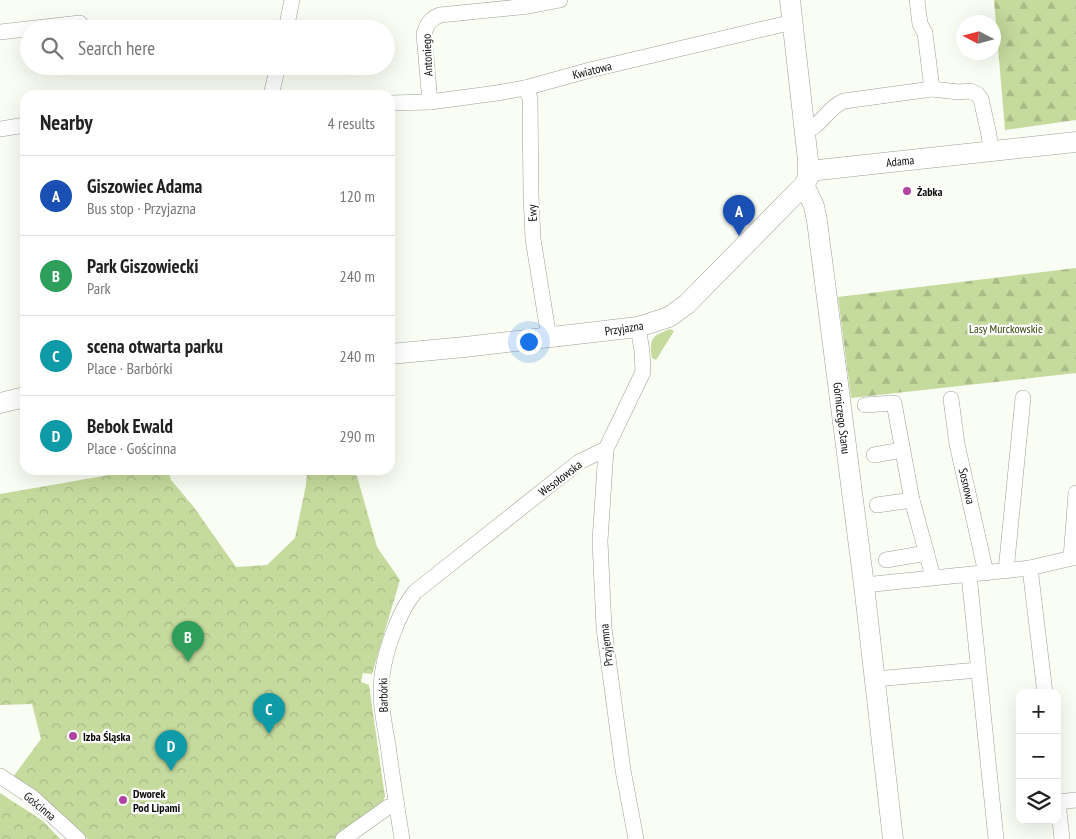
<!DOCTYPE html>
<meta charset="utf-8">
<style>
body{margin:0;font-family:"PT Sans Narrow",sans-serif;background:#f6f6f6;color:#222}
.controls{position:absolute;right:15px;bottom:15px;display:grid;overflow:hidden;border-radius:10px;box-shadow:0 5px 20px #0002}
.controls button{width:45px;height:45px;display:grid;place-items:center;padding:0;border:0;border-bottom:1px solid #e0e0e0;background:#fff;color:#222;font:25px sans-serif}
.compass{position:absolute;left:956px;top:15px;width:45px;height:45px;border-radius:50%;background:#fff;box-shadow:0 5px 20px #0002;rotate:276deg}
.you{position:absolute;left:528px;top:341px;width:18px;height:18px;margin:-12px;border:4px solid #fff;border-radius:50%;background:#1a73e8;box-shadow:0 0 0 8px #1a73e833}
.badge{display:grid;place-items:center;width:32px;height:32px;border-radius:50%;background:#b143a1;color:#fff;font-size:16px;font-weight:700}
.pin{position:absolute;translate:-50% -41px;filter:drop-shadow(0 1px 2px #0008)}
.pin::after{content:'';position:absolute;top:26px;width:18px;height:15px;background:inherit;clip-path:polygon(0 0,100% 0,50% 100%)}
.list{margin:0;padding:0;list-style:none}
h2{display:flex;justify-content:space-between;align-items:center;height:65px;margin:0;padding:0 20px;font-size:21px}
h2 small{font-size:16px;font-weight:400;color:#767676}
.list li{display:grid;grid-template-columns:32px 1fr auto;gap:15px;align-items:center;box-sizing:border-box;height:80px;padding:0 20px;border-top:1px solid #e0e0e0}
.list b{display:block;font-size:19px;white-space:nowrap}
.list p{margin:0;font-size:16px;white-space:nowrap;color:#767676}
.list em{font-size:16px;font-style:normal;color:#767676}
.icon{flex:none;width:28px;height:28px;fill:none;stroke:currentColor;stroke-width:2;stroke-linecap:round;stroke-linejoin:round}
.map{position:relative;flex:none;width:1076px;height:839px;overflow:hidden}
.search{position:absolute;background:#fff;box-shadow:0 5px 20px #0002;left:20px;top:20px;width:375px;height:55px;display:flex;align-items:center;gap:12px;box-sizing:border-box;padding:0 18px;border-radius:28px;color:#767676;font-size:19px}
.panel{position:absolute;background:#fff;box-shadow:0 5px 20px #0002;left:20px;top:90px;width:375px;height:385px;border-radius:15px}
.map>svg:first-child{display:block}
.green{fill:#c5da9d}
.forest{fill:url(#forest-firs)}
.park{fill:url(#park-crowns)}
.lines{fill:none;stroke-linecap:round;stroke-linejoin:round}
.minor-casing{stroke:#9da097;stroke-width:16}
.tertiary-casing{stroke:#9da097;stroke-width:21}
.minor{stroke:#fff;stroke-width:15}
.tertiary{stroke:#fff;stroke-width:20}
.poi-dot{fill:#b143a1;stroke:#fff;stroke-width:2}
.labels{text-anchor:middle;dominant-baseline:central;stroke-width:4.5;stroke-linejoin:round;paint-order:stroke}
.street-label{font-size:12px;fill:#0b0c09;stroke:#fff}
.poi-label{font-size:12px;font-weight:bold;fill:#0b0c09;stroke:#fff;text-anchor:start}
.park-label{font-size:12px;fill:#334304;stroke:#fff}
</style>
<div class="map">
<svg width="1076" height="839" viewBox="0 0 1076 839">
<defs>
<pattern id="forest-firs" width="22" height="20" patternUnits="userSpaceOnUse" patternTransform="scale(1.25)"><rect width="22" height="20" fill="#c5da9d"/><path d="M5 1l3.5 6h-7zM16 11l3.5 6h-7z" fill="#a8ba86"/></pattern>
<pattern id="park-crowns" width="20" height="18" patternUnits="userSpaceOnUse" patternTransform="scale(1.25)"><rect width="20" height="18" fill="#c5da9d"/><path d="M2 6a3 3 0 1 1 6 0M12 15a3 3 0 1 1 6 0" fill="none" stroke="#a8ba86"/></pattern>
</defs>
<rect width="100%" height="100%" fill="#f9fdf3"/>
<path class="green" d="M670 329 674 331 656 360 652 358C649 338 652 336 670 329Z"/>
<g class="forest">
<path d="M994 0H1076V120L1005 130Z"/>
<path d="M1076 268V373L851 398 838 297Z"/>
</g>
<g class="park">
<path d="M150 470H168L171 480 193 506 236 567 267 565 295 538 306 485 307 470H343L357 476 377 547 400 580 372 674 363 673 361 682 369 685 385 797 381 805 334 839H88L37 793 13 777 41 739 32 704 0 705V494L115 474Z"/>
<path d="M0 793 43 821 60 839H0Z"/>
</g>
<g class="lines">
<g class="minor-casing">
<g id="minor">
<path d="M917 0 920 24 925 33 932 89"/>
<path d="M286 29 292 0"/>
<path d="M0 32 80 23"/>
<path d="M525 88 530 98 531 195 533 239 549 338"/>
<path d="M271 95 278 66"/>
<path d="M430 102 424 34C427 24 430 19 440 15L529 6 560 0"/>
<path d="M390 103 430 102 497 93 525 88 590 70 780 25 792 23"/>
<path d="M0 129 25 125"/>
<path d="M805 131C821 127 828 107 844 101L932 89 959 92 970 91 977 94 981 99 989 135 991 151"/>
<path d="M951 399 957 444 986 573"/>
<path d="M865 405 894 403 912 500 933 577"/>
<path d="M606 449 600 541 604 628 623 770 636 839"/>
<path d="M874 455 902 450"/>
<path d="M877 505 912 500"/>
<path d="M1071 558 1076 493"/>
<path d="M886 560 927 553"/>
<path d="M1030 568 1045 693"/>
<path d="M1006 571 1023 398"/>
<path d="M969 575 996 839"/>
<path d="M864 585 1030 568 1076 557"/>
<path d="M875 679 978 670"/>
<path d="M0 776 32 797 78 839"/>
<path d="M343 839 388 807 397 805"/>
<path d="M402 839C397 808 392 776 388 745 384 723 379 698 382 676 385 651 399 611 415 592L579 462 606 449 643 372 642 351 638 327"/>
<path d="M1062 839 1058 802 1076 800"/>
</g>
</g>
<g class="tertiary-casing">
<g id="tertiary">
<path d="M809 171 1076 142"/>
<path d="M804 185 814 206 817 221 864 585 893 839"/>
<path d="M390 354 465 347 638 327 669 317 687 304 804 185 808 178V160L790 0"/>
<path d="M0 403 25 397"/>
</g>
</g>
<use href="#minor" class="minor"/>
<use href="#tertiary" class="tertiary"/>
</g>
<g class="poi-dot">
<circle cx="907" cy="191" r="5"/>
<circle cx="73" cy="736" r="5"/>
<circle cx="123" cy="800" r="5"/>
</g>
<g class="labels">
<g class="street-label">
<text transform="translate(427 55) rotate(-93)">Antoniego</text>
<text transform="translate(592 70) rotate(-14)">Kwiatowa</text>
<text transform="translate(900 161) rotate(-6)">Adama</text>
<text transform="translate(532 213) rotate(-93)">Ewy</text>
<text transform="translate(624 328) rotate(-9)">Przyjazna</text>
<text transform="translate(842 418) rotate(83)">Górniczego Stanu</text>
<text transform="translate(560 478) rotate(-37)">Wesołowska</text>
<text transform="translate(967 486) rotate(77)">Sosnowa</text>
<text transform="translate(606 645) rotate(-96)">Przyjemna</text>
<text transform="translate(383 695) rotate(-91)">Barbórki</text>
<text transform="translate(40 806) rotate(40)">Gościnna</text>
</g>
<g class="poi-label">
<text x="917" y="191">Żabka</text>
<text x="83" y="736">Izba Śląska</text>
<text x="133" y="793">Dworek<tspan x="133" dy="14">Pod Lipami</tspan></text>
</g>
<g class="park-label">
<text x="1006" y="328">Lasy Murckowskie</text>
</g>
</g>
</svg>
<div class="controls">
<button>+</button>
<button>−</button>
<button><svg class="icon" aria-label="layers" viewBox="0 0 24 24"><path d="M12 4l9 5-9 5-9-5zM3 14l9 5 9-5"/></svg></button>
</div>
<svg class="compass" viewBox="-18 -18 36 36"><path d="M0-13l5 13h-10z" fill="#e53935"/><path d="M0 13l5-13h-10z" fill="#767676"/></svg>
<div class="you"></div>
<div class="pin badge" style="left:739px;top:236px;background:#1a4fb4">A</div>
<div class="pin badge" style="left:188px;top:662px;background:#2e9e5b">B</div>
<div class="pin badge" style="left:269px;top:734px;background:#0f9aa8">C</div>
<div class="pin badge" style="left:171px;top:771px;background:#0f9aa8">D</div>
<div class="search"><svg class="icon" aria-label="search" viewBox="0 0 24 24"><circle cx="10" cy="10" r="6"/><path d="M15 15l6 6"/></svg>Search here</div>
<section class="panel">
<h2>Nearby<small>4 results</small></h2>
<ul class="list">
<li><span class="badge" style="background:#1a4fb4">A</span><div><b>Giszowiec Adama</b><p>Bus stop · Przyjazna</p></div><em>120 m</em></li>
<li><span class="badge" style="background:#2e9e5b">B</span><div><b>Park Giszowiecki</b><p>Park</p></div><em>240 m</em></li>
<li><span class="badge" style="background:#0f9aa8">C</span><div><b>scena otwarta parku</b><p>Place · Barbórki</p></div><em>240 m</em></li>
<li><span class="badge" style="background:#0f9aa8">D</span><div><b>Bebok Ewald</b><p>Place · Gościnna</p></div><em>290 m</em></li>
</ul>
</section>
</div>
